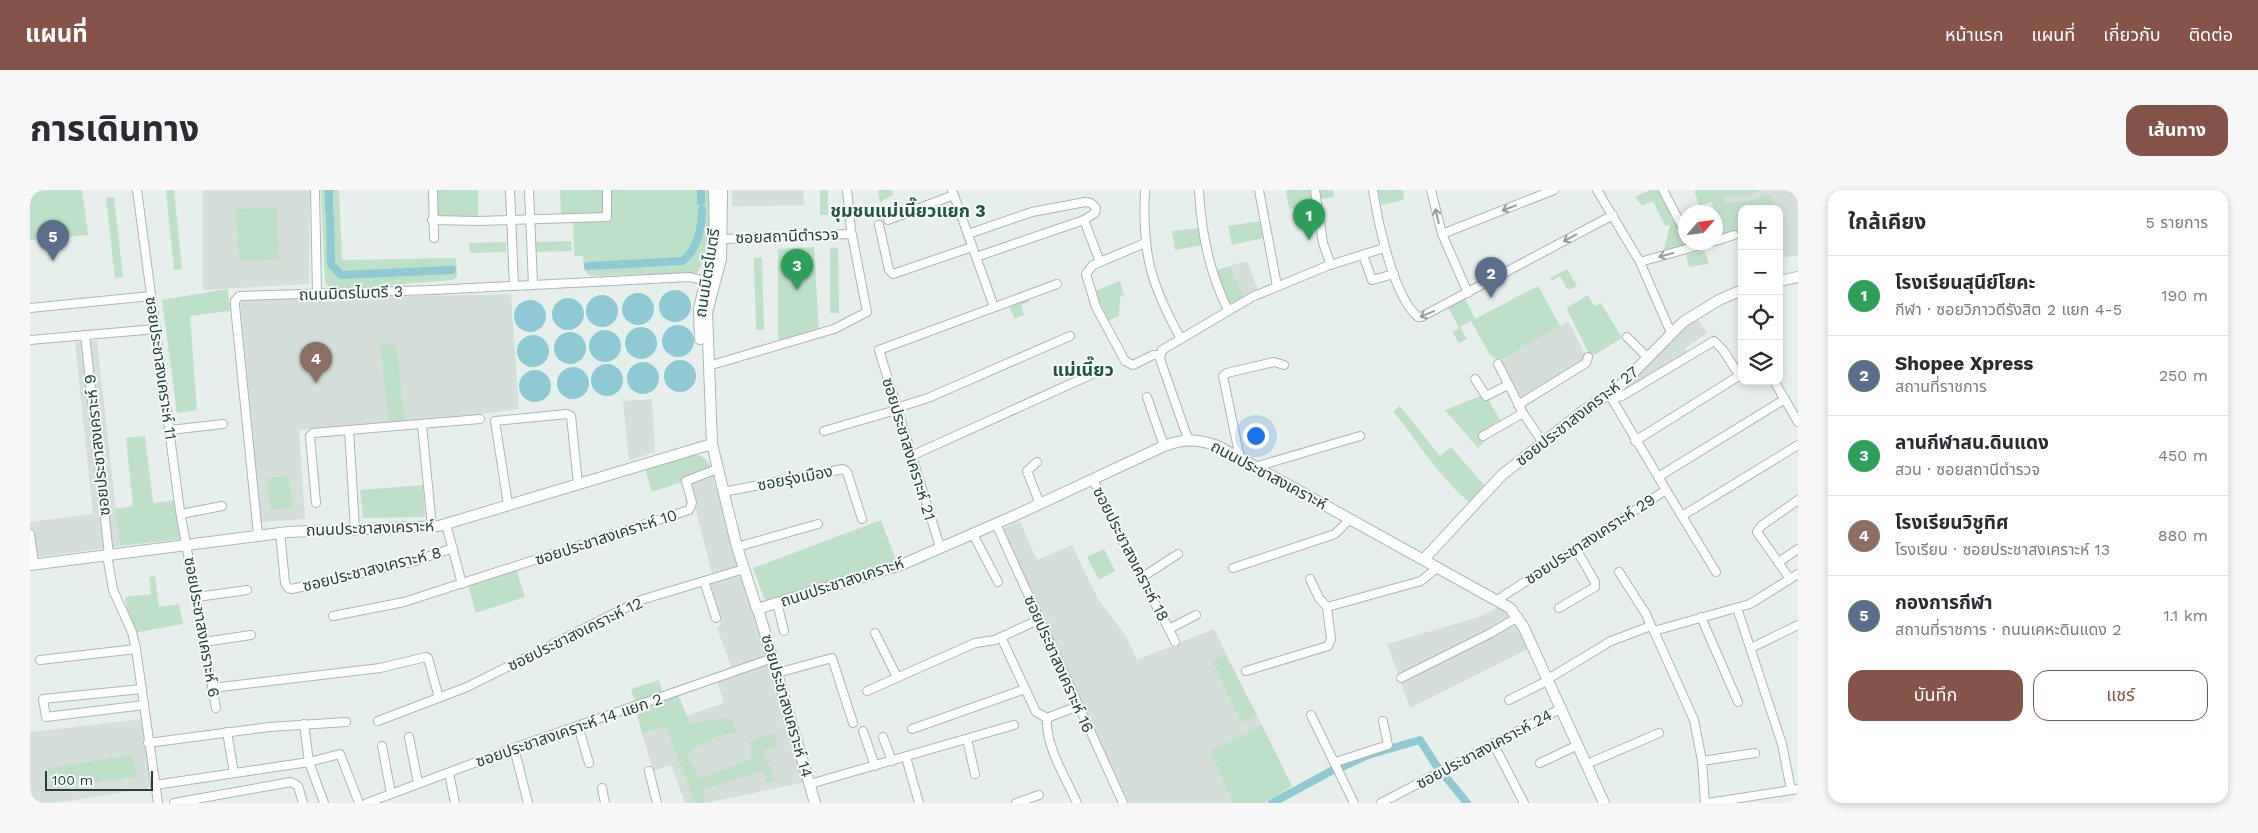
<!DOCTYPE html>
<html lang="th">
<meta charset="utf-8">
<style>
body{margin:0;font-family:"Work Sans","Noto Sans Thai",sans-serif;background:#f7f7f7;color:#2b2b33}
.controls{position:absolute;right:15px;top:15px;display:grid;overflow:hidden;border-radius:10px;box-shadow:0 2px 8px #0003}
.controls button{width:45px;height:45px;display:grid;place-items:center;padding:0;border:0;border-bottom:1px solid #e1e1e2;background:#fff;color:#2b2b33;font:25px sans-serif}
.compass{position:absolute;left:1648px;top:15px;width:45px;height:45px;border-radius:50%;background:#fff;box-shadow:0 2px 8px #0003;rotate:62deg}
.scale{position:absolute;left:15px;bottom:12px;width:108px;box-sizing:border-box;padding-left:5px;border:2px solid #24423a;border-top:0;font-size:14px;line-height:18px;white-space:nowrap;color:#24423a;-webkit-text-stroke:4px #f7fbf9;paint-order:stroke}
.you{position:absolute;left:1225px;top:245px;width:18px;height:18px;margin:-12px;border:4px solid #fff;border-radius:50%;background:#1a73e8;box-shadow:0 0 0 8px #1a73e833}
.badge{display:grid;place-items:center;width:32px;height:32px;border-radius:50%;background:#855347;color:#fff;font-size:16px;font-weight:700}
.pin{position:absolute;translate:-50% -41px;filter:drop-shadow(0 1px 2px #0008)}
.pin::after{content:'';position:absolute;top:26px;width:18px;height:15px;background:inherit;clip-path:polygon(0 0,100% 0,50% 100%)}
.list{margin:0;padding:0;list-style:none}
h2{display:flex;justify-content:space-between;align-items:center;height:65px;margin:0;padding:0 20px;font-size:21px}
h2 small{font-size:16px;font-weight:400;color:#7c7c81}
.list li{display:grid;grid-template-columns:32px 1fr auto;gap:15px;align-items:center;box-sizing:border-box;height:80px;padding:0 20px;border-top:1px solid #e1e1e2}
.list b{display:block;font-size:19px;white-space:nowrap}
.list p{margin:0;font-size:16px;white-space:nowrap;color:#7c7c81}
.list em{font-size:16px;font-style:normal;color:#7c7c81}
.actions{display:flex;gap:10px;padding:15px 20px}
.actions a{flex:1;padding:11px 0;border:1px solid #855347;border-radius:15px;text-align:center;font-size:18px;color:#855347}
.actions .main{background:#855347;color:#fff}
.icon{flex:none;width:28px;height:28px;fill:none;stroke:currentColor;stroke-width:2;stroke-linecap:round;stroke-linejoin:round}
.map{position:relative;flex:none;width:1768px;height:613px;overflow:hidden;border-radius:15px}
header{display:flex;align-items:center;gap:30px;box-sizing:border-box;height:70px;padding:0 25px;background:#855347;color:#fff}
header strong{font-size:24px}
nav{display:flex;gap:28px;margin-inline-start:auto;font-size:18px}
.intro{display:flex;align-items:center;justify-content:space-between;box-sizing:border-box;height:120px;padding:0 30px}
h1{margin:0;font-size:35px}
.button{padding:12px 22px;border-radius:15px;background:#855347;color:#fff;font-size:18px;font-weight:700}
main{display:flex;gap:30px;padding:0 30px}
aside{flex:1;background:#fff;border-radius:15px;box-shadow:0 2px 8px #0003}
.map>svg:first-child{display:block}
.built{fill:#d4dfda}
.green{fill:#bfe0c8}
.water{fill:#8ec9d4}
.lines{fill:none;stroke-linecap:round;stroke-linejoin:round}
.canal{stroke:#8ec9d4;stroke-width:8}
.street-casing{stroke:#a8b8b2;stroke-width:10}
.secondary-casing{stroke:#a4bbb3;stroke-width:12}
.street{stroke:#fff;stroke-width:8}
.secondary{stroke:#fff;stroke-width:10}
.oneway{stroke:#92a09c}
.labels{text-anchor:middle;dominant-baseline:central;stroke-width:4;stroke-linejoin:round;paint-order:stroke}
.street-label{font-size:16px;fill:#24423a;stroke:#f7fbf9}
.neighbourhood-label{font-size:18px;font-weight:bold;fill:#1f5548;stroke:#f7fbf9}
</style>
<header>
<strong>แผนที่</strong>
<nav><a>หน้าแรก</a><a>แผนที่</a><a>เกี่ยวกับ</a><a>ติดต่อ</a></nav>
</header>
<div class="intro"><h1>การเดินทาง</h1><a class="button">เส้นทาง</a></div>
<main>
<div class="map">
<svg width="1768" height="613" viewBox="0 0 1768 613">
<rect width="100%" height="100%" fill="#e6efeb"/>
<g class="built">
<path d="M173 0H280L279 94 173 100Z"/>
<path d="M702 0H773L774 15 702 17Z"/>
<path d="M1664 0H1768V66L1749 67V19H1712V44L1704 40 1690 45 1682 12 1669 15Z"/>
<path d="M1217 71 1228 100 1214 107 1200 76Z"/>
<path d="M481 104 489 219 419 228 269 240 275 329 230 332 210 110Z"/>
<path d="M1667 128 1677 143 1655 158 1658 163 1592 204 1589 201 1646 144Z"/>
<path d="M1538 131 1557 168 1491 211 1468 172Z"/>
<path d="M67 151 90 356 0 368V332L63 324 45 152Z"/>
<path d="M622 209 625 262 599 271 593 211Z"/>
<path d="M682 283 718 408 742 472 780 591 677 613H655L641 575 623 581 606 520 648 504 656 526 694 513 687 491 704 484 687 438 691 435 678 394 684 391 658 290Z"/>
<path d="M990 331 1007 370 1042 355 1068 409 1096 446 1107 470 1184 439 1262 596 1234 613H1096L973 339Z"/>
<path d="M1469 416 1486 434 1498 459 1380 518 1357 454 1452 426Z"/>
<path d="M113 529 120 598 32 612 0 613V542Z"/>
</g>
<g class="green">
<path d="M0 0H52L58 45 0 50Z"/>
<path d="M136 0H144L152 79 144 80Z"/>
<path d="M291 0H309L312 70 426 68 427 87 422 90 301 100 295 93Z"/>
<path d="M405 0H448V27H406Z"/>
<path d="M530 0H573V23L580 0H680C680 30 685 57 667 83L560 86 554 80 553 66H544L543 25H531Z"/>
<rect x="790" y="0" width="8" height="25"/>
<path d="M848 0H862L863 5 850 12Z"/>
<path d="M1256 0H1280L1283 16 1259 19Z"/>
<path d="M1290 0H1303L1304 7 1290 9Z"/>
<path d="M1348 0H1373L1374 10 1351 15Z"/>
<path d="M1620 0H1628L1644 32 1646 31 1657 53 1655 56 1635 63 1634 59 1640 35 1635 36 1623 11 1612 16 1605 7Z"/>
<path d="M1668 0H1731L1717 6 1696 5 1694 13 1714 12 1739 4 1747 19H1712V44L1704 40 1690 45 1682 12 1671 15 1673 22H1658L1669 16 1665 2Z"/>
<path d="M84 7 93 87 85 88 76 8Z"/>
<path d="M247 18 249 70 209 71 206 19Z"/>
<path d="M1231 31 1234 48 1202 55 1198 36Z"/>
<path d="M1168 38 1172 55 1145 60 1142 41Z"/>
<path d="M541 51 542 61 505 62V52Z"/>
<path d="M476 52V62L440 63 439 53Z"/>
<path d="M784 57 789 141 748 153V59Z"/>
<path d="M800 58H808L809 123H800Z"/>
<path d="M1674 60 1679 74 1659 77 1656 65Z"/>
<path d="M732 67 734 140H726L724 68Z"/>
<path d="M1200 76 1214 107 1199 114 1190 97 1186 80Z"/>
<path d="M1537 79 1547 96 1538 100 1530 86 1522 91 1520 88Z"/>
<path d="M1090 91 1094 105 1090 107 1089 126 1078 131 1065 101Z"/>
<path d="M1508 96 1530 136 1469 171 1460 165 1441 131 1430 137 1437 149 1429 153 1422 142 1429 138 1418 117 1435 108 1445 129Z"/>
<path d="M198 99 200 121 160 126 167 220 147 223 132 110Z"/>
<path d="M1558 105 1564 116 1571 113 1592 148 1561 167 1537 120 1538 117Z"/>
<path d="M998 106 1000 112 991 115 994 125 984 129 979 114Z"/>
<path d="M366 154 375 231 359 232 350 155Z"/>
<path d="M1450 206 1458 209 1472 233 1452 246 1456 250 1448 258 1415 220Z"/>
<path d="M1370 216 1410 266 1421 257 1455 296 1440 313C1409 287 1388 252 1363 221Z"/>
<path d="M115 246 123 313 146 310 151 349 90 356 85 319 103 316 96 248Z"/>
<path d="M664 264C673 266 677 269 681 278L658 290 622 302 615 279Z"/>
<path d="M259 286 263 318 240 320 237 288Z"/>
<path d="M393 295 395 327 333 328 330 300Z"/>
<path d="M851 330 867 373 738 412 734 408 723 378Z"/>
<path d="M1074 359 1085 381 1069 390 1057 367Z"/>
<path d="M486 379 495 407 446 423 438 395Z"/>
<path d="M125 386 129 417 149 414 153 434 103 443 94 421 97 420 95 407 121 404 119 387Z"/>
<path d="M1195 465 1227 525 1211 533 1182 470Z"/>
<path d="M629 490 633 504 605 513 601 499Z"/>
<path d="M648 504 660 534 693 528 702 529 706 542 689 546 660 561 658 568 670 589 718 570 721 567 720 551 744 543 747 555 733 561 745 590 737 593 733 581 674 599V613H665L636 537 612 543 606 520Z"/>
<path d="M1232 535 1262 596 1234 613H1203L1180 561Z"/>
<path d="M102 565 107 587 21 597 18 578Z"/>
</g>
<g class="water">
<circle cx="645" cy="116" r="16"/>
<circle cx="608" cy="119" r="16"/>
<circle cx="572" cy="121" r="16"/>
<circle cx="538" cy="124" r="16"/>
<circle cx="500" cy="126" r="16"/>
<circle cx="648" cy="151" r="16"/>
<circle cx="611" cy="153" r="16"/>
<circle cx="575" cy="156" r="16"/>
<circle cx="540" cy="158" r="16"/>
<circle cx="503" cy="161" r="16"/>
<circle cx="650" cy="186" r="16"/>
<circle cx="613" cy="188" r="16"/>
<circle cx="577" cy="190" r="16"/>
<circle cx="543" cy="193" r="16"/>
<circle cx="505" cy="196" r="16"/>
</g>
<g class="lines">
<g class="canal">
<path d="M299 0V20"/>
<path d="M671 0V12"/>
<path d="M300 26 301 74 311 85 422 80"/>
<path d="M558 76 652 71C667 61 672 37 672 20"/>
<path d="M1314 576 1338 565 1390 550 1406 575 1437 613"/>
<path d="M1242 613 1303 580"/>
</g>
<g class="street-casing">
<g id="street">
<path d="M107 0 150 321 186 518"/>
<path d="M285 0 287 104"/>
<path d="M403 0 404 48"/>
<path d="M480 0 484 96"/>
<path d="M499 0 503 95"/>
<path d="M922 0 964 117"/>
<path d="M1115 0C1112 63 1120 93 1151 149"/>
<path d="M1169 0C1171 42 1179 82 1198 120"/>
<path d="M1229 0 1247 96"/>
<path d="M1285 0 1293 53 1301 75"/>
<path d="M1343 0C1348 32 1363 106 1388 127H1391L1583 25"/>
<path d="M1401 0 1412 44 1438 103"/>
<path d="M1567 0 1610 72 1641 143"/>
<path d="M1633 0 1656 44"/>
<path d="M402 30 448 31 577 27V0"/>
<path d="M858 30 924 5"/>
<path d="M849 35 859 80 863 84 942 57"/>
<path d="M938 44 1002 22 1055 12 1061 13 1066 18 1065 23 1054 30 1070 72"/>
<path d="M1412 44 1524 0"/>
<path d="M693 49 821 44"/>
<path d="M1686 51 1704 45"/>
<path d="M1115 53 1063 75 1056 84 1066 117 1095 171 1103 175 1123 165H1129"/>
<path d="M1333 65 1342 90 1364 84"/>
<path d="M946 67 1054 30"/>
<path d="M1610 72 1681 52"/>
<path d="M0 118 121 106"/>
<path d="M55 145 79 365"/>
<path d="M1597 147 1618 168"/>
<path d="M0 150 126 139"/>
<path d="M1468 174 1493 223 1513 253"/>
<path d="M678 176 804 139 837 122 821 40 817 0"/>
<path d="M1445 189 1456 206 1478 195"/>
<path d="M1744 191 1768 232"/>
<path d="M1579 204 1584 208 1592 206 1684 151 1693 160 1709 185"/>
<path d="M1117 207 1134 256"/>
<path d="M1488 215 1556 173 1558 167"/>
<path d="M866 218 898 208 1040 146"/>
<path d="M392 235 402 337"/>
<path d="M140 240 193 234"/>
<path d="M319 240 325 339"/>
<path d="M794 241 866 220"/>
<path d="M1453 246 1493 223"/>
<path d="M1158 249 1130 169 1132 160 1222 107 1297 76 1354 58"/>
<path d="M1605 251 1712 184"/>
<path d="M881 266 1067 182"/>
<path d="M1210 268 1193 186 1197 183 1244 172 1254 175"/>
<path d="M1007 272 997 281 1010 314"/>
<path d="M1225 277 1330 246"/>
<path d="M1628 287 1755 209"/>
<path d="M1063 289 1111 388 1139 439 1166 425"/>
<path d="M1636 300 1686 382"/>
<path d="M693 302 813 279 817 282 832 329"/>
<path d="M286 313 280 246 283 243 450 229"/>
<path d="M478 315 465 231 537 224 541 226 548 294"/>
<path d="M151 324 192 316"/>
<path d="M1652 326 1768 255"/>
<path d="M416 334 432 394"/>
<path d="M966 334 1093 613"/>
<path d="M250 342 255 393 258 398 262 399 385 371 423 358"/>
<path d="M0 344 4 374"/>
<path d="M943 344 968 392"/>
<path d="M228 345 205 116V111L209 106 403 100 660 87 675 91"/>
<path d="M707 357 788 334"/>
<path d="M910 357 849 160 1027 94"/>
<path d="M77 365 83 400 102 442 106 459 128 613"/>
<path d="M1749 372 1768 359"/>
<path d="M1203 378 1305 344 1320 329"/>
<path d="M1589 382 1616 424 1621 436"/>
<path d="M1111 388 1148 364"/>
<path d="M1280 389 1289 408 1297 417"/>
<path d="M1760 389 1727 342 1731 336 1768 310"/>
<path d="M674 391 686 428"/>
<path d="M167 407 217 400"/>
<path d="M1467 410 1636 300 1579 204"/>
<path d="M747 413 754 441"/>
<path d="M1529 418 1565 397V392L1546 359"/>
<path d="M1707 418 1752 554 1761 600"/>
<path d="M303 426 374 412 659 320 662 313 656 291 687 279"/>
<path d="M1671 427 1708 512"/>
<path d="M1139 439 1145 452"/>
<path d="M1624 441 1664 530 1672 571 1675 613"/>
<path d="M845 443 867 487"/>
<path d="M971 447 1006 522 1017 528C1015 556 1036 588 1047 613"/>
<path d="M174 452 221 445"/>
<path d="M1721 458 1768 435"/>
<path d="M10 470 106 459"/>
<path d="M1216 481 1298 456 1301 449 1297 417 1391 391 1408 377"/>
<path d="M747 483 802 468 823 533"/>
<path d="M1371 488 1459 444 1488 427"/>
<path d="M1518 489 1581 451 1621 436 1624 441 1720 414 1768 384"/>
<path d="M182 498 350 478 396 467 398 468 409 508"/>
<path d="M112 499 13 509 16 527 114 515"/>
<path d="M837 501 945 453 965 450 1010 429"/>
<path d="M1479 510 1519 490"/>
<path d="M1281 525 1324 613"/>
<path d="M1017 528 1048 516"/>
<path d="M348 531 437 497 611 410 714 379"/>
<path d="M274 534 279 572 294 613"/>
<path d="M548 536 559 573"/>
<path d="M882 539 995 499"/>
<path d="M833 541 845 576"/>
<path d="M197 542 204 583"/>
<path d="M379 547 388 593"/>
<path d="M853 547 862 571"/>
<path d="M937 549 945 584"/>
<path d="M118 553 239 537 316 532"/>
<path d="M1463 553 1494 613"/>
<path d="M352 556 361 603"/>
<path d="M484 558 498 613"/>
<path d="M876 567 889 613"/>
<path d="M1672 571 1725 563"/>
<path d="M1306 572 1358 555 1353 531"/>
<path d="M1510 573 1548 555"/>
<path d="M1557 574 1629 543"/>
<path d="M619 581 627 613"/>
<path d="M419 583 425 613"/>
<path d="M780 594 984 535"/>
<path d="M125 595 279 572 310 564 329 613"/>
<path d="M572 598 575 613"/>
<path d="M144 613 261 592 268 596 273 613"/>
<path d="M337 613 484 558 743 468"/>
<path d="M986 613 1009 605"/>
<path d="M1351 613 1532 518"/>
<path d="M1678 613 1768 599"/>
</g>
</g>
<g class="secondary-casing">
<g id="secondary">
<path d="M692 0 691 69 677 122 682 254 707 357 727 419 871 375 986 325 1134 256C1155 248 1170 249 1190 257L1480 418 1493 436 1574 613"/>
<path d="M1749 91 1768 87"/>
<path d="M670 149 669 119 685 52 684 0"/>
<path d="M1394 369 1472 285 1552 222 1589 197 1653 132 1689 110 1712 100"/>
<path d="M0 375 258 342 409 336 682 254"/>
<path d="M728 419 785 613"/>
</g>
</g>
<use href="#street" class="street"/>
<use href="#secondary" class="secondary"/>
</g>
<defs><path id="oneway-shaft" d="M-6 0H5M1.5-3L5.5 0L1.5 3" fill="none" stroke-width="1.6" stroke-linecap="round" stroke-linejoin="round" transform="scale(1.25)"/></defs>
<g class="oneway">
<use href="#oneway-shaft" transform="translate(1479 18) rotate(159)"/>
<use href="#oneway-shaft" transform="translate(1407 26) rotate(-103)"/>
<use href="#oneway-shaft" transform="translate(1540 48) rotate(152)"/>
<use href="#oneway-shaft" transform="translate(1636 65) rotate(165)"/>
<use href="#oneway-shaft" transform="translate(1397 124) rotate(157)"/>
</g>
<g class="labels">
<g class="street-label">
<text transform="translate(757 46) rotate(-2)">ซอยสถานีตำรวจ</text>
<text transform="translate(677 83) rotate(-81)">ถนนมิตรไมตรี</text>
<text transform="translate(321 103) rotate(-2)">ถนนมิตรไมตรี 3</text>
<text transform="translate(131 178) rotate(82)">ซอยประชาสงเคราะห์ 11</text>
<text transform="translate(1547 226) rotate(-38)">ซอยประชาสงเคราะห์ 27</text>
<text transform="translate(67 255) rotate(-96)">ซอยประชาสงเคราะห์ 9</text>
<text transform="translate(879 259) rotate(73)">ซอยประชาสงเคราะห์ 21</text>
<text transform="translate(1239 285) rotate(28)">ถนนประชาสงเคราะห์</text>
<text transform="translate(765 288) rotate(-11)">ซอยรุ่งเมือง</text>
<text transform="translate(340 338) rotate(-2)">ถนนประชาสงเคราะห์</text>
<text transform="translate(576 347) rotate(-18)">ซอยประชาสงเคราะห์ 10</text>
<text transform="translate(1560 349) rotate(-33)">ซอยประชาสงเคราะห์ 29</text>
<text transform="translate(1101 364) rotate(63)">ซอยประชาสงเคราะห์ 18</text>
<text transform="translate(342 379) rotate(-14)">ซอยประชาสงเคราะห์ 8</text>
<text transform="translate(812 392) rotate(-18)">ถนนประชาสงเคราะห์</text>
<text transform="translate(172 437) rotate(80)">ซอยประชาสงเคราะห์ 6</text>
<text transform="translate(545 444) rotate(-26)">ซอยประชาสงเคราะห์ 12</text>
<text transform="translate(1029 474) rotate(66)">ซอยประชาสงเคราะห์ 16</text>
<text transform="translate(757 516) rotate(74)">ซอยประชาสงเคราะห์ 14</text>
<text transform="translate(539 540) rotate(-19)">ซอยประชาสงเคราะห์ 14 แยก 2</text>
<text transform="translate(1454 559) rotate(-28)">ซอยประชาสงเคราะห์ 24</text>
</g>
<g class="neighbourhood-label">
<text x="878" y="20">ชุมชนแม่เนี๊ยวแยก 3</text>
<text x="1053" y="179">แม่เนี๊ยว</text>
</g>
</g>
</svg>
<div class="controls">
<button>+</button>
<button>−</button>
<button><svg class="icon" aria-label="locate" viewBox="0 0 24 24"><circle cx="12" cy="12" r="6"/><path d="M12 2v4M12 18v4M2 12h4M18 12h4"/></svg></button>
<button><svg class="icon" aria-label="layers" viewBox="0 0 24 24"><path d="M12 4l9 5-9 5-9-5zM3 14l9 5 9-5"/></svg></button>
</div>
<svg class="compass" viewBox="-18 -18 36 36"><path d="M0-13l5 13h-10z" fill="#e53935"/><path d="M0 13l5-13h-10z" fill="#7c7c81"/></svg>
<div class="scale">100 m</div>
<div class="you"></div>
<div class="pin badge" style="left:1279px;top:50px;background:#2e9e5b">1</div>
<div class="pin badge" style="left:1461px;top:108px;background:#5c6f8a">2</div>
<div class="pin badge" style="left:767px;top:100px;background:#2e9e5b">3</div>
<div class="pin badge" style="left:286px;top:193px;background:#8d6e63">4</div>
<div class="pin badge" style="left:23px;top:71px;background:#5c6f8a">5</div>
</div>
<aside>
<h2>ใกล้เคียง<small>5 รายการ</small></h2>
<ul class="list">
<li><span class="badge" style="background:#2e9e5b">1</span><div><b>โรงเรียนสุนีย์โยคะ</b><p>กีฬา · ซอยวิภาวดีรังสิต 2 แยก 4-5</p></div><em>190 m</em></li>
<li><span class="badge" style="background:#5c6f8a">2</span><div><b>Shopee Xpress</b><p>สถานที่ราชการ</p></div><em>250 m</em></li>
<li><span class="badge" style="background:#2e9e5b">3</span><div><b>ลานกีฬาสน.ดินแดง</b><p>สวน · ซอยสถานีตำรวจ</p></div><em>450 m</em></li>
<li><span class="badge" style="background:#8d6e63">4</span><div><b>โรงเรียนวิชูทิศ</b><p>โรงเรียน · ซอยประชาสงเคราะห์ 13</p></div><em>880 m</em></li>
<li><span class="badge" style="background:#5c6f8a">5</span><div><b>กองการกีฬา</b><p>สถานที่ราชการ · ถนนเคหะดินแดง 2</p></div><em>1.1 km</em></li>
</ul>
<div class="actions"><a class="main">บันทึก</a><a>แชร์</a></div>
</aside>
</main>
